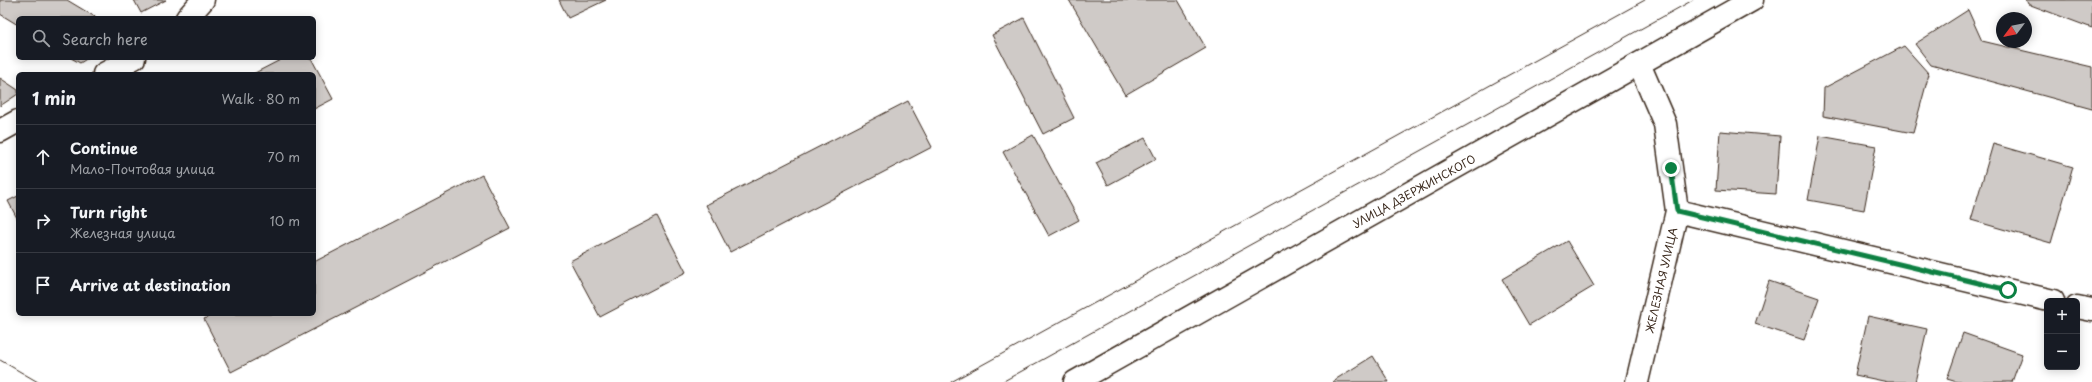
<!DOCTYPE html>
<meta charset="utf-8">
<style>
body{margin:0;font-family:"Playpen Sans",sans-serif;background:#20242c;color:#f1f3f6}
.controls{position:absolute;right:12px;bottom:12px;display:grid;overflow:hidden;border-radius:6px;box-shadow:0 2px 10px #0003}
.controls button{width:36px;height:36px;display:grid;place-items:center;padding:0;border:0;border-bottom:1px solid #363941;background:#171b24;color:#f1f3f6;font:20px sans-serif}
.compass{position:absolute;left:1996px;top:12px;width:36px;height:36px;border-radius:50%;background:#171b24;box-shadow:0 2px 10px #0003;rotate:238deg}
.stop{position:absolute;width:12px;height:12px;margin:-9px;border:3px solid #0b8043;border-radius:50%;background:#fff}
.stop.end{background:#0b8043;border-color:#fff;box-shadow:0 1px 4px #0008}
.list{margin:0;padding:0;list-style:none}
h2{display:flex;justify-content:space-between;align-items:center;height:52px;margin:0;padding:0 16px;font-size:17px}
h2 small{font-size:13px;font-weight:400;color:#9ea1a6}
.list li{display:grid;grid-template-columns:26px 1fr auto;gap:12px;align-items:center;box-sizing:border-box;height:64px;padding:0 16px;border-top:1px solid #363941}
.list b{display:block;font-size:15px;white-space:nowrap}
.list p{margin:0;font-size:13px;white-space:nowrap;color:#9ea1a6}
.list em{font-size:13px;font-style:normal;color:#9ea1a6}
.icon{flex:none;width:22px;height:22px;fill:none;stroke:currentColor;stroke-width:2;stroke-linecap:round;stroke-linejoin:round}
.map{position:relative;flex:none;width:2092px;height:382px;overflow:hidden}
.search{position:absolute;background:#171b24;box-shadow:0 2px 10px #0003;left:16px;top:16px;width:300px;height:44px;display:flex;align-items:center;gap:10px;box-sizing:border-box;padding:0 14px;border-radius:6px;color:#9ea1a6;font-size:15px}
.panel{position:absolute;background:#171b24;box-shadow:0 2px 10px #0003;left:16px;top:72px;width:300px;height:244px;border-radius:6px}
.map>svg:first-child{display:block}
.building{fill:#cfcac7;stroke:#3b2a1e}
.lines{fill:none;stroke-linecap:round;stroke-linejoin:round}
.minor-casing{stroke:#3b2a1e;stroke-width:25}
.major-casing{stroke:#3b2a1e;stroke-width:25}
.minor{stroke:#fff;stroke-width:22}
.major{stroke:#fff;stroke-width:22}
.tram{stroke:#3b2a1e;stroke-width:1}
.route{stroke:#0b8043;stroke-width:5}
.labels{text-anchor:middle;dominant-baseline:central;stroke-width:3.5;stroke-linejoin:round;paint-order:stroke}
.street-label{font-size:11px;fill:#3b2a1e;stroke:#fff}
</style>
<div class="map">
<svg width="2092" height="382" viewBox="0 0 2092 382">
<rect width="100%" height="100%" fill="#fff"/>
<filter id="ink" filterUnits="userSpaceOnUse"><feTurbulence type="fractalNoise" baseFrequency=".025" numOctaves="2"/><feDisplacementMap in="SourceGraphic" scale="8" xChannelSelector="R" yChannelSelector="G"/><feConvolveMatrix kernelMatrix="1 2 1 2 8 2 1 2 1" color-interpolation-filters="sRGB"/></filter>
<g filter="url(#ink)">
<g class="building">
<path d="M0 0H67L97 18H18V25L0 14Z"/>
<path d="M134 0H166L141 13Z"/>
<path d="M559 0H606L568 18Z"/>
<path d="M1069 0H1178L1206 48 1125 95Z"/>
<path d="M2026 0H2092V28L2028 4Z"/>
<path d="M1968 10 1982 41 2092 67V109L1931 65 1915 44Z"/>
<path d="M1024 18 1074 118 1043 134 992 35Z"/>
<path d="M1904 46 1929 74 1913 133 1823 116 1824 88Z"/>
<path d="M71 58H88L80 63Z"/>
<path d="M284 58H311L333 99 314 109V74H253Z"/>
<path d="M0 78 18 90V94L0 106Z"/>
<path d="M908 101 932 147 730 252 706 205Z"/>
<path d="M1720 131 1780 136 1776 194 1716 190Z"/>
<path d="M1033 135 1079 220 1049 236 1003 152Z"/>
<path d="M1820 136 1876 146 1864 210 1808 200Z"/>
<path d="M1145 138 1156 159 1108 185 1096 163Z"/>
<path d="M1993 144 2073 167 2051 243 1971 220Z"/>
<path d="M482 175 510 228 231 372 204 319 214 314H314V262Z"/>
<path d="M18 196V220L8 201Z"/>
<path d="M657 216 686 272 600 317 570 261Z"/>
<path d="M1567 241 1594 286 1529 325 1502 279Z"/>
<path d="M1769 281 1819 298 1804 340 1755 324Z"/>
<path d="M1868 316 1927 329 1915 382H1888L1855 375Z"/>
<path d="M1963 333 2022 354 2012 382H1957L1947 379Z"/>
<path d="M1373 356 1389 382H1334L1333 381Z"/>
</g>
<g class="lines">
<g class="minor-casing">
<g id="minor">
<path d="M187 18 203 0"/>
<path d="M104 74 134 58"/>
<path d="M0 131 18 121"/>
<path d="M1677 211 2053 301"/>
<path d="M2077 307 2092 310"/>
<path d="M1637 382 1677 211 1665 124 1639 64"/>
</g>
</g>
<g class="major-casing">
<path id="major" d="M1075 382 1752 0"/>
</g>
<use href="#minor" class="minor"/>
<use href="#major" class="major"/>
<g class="tram">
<path d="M0 360 38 382"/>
<path d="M951 382 1645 0"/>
<path d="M1002 382 1693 0"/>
</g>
</g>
</g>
<g class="lines" filter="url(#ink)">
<path class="route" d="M1671 168 1677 211 2008 290"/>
</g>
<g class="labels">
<g class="street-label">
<text transform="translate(1414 191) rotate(-29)">УЛИЦА ДЗЕРЖИНСКОГО</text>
<text transform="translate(1661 280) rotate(-77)">ЖЕЛЕЗНАЯ УЛИЦА</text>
</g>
</g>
</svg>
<div class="controls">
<button>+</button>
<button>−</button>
</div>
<svg class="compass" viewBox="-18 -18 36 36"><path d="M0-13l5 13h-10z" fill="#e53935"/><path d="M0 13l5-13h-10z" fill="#9ea1a6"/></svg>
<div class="stop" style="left:2008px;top:290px"></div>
<div class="stop end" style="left:1671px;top:168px"></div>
<div class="search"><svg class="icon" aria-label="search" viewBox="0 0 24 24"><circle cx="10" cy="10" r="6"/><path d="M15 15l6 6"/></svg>Search here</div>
<section class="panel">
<h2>1 min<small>Walk · 80 m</small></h2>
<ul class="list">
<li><svg class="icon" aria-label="ahead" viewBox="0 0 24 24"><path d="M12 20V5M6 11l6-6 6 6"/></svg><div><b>Continue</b><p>Мало-Почтовая улица</p></div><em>70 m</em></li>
<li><svg class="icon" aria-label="right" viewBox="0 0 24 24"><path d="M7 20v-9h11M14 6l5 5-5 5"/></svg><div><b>Turn right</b><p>Железная улица</p></div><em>10 m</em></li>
<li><svg class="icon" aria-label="arrive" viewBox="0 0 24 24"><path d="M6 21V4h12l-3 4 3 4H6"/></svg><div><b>Arrive at destination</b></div></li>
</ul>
</section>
</div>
